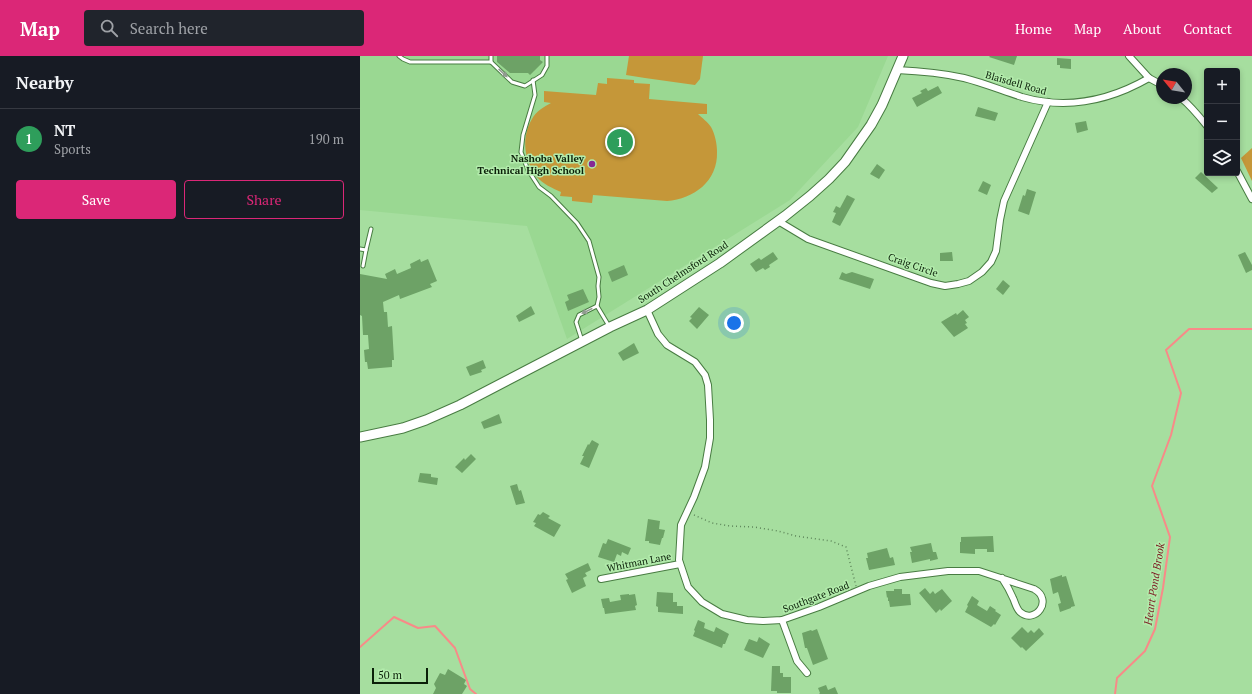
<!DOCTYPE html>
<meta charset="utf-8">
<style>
body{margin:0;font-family:"PT Serif",serif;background:#20242c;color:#f1f3f6}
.controls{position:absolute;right:12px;top:12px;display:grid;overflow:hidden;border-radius:4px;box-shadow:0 2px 6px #0003}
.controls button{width:36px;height:36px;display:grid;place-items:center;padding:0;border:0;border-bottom:1px solid #363941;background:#171b24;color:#f1f3f6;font:20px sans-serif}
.compass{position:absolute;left:796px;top:12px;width:36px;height:36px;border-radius:50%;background:#171b24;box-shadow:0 2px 6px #0003;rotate:300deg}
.scale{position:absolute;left:12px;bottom:10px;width:56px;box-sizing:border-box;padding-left:4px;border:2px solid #0b2009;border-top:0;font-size:11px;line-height:14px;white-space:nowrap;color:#0b2009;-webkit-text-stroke:3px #b3ecac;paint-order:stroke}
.you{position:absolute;left:374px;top:267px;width:14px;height:14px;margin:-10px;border:3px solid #fff;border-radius:50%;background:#1a73e8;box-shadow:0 0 0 6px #1a73e833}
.badge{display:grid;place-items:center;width:26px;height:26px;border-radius:50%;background:#db2777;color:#fff;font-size:13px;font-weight:700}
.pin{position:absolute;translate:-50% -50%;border:2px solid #fff;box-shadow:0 1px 4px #0006}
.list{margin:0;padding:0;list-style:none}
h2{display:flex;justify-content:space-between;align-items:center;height:52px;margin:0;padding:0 16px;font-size:17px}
h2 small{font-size:13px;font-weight:400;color:#9ea1a6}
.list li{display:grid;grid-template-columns:26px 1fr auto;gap:12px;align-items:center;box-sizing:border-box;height:60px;padding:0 16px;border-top:1px solid #363941}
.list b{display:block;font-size:15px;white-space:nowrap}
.list p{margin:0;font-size:13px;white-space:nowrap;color:#9ea1a6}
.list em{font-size:13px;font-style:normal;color:#9ea1a6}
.actions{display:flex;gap:8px;padding:12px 16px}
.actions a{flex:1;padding:9px 0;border:1px solid #db2777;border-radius:4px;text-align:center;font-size:14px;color:#db2777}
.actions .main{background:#db2777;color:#fff}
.icon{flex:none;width:22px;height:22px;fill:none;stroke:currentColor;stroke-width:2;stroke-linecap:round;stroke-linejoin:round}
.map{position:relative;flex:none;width:892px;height:638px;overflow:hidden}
header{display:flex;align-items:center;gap:24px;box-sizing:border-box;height:56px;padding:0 20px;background:#db2777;color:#fff}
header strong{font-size:19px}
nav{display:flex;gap:22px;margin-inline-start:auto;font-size:14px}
.search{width:280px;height:36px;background:#20242c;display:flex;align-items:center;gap:10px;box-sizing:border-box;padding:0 14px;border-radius:4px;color:#9ea1a6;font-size:15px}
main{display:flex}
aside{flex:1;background:#171b24}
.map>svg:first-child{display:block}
.built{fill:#9ad892}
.park{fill:#c59739}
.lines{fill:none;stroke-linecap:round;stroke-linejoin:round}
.stream{stroke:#f88a88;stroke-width:2}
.building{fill:#6da266}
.service-casing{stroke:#487c42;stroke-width:5}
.minor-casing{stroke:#487c42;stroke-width:8}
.secondary-casing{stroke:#487c42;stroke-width:11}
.path{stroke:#5e865a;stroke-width:1.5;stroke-dasharray:1 3;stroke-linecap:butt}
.service{stroke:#fff;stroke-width:3}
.minor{stroke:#fff;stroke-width:6}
.secondary{stroke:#fff;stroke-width:9}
.oneway{fill:#919b90}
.poi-dot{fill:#852994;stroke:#b3ecac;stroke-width:1.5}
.labels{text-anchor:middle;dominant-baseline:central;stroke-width:3;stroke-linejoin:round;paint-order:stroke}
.street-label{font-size:10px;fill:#0b2009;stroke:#b3ecac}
.poi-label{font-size:10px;font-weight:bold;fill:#0b2009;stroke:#b3ecac;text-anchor:end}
.water-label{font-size:11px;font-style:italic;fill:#7c1b23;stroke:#b3ecac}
</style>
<header>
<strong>Map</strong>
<div class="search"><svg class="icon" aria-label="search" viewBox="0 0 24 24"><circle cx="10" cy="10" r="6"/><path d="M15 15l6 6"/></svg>Search here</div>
<nav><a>Home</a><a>Map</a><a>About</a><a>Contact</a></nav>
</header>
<main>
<aside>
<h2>Nearby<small></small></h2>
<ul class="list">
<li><span class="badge" style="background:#2e9e5b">1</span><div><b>NT</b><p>Sports</p></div><em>190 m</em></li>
</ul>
<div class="actions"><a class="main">Save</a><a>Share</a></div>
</aside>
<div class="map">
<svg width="892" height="638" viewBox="0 0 892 638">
<rect width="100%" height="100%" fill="#a6de9f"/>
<path class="built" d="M0 0H528L498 71 430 144 207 283 167 170 0 154Z"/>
<g class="park">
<path d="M269 0H343L340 23 335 29 285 22 266 19Z"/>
<path d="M247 22 274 24V27L290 28 289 43 347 48V58H338C342 62 348 66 351 71 355 78 357 88 357 96 358 125 334 143 307 145L233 139 232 147 212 145V141L200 140 201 136C192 132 183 128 177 121 164 105 161 81 172 63 176 55 184 51 191 47L184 46V35L236 39 238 27 247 28Z"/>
<path d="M892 92V125L881 102Z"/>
</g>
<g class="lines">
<g class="stream">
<path d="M0 591 34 561 58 572 75 570 95 592 110 633 116 638"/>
<path d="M755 638 757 622 785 595 795 573 803 532 810 481 792 430 811 379 821 337 806 294 829 273H892"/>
</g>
</g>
<g class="building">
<path d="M137 0H180V4L183 6 170 19 168 17H150L137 6Z"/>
<path d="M630 0H657L654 9 629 1Z"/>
<path d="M697 2 711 3V13L700 12V9H697Z"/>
<path d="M578 30 582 37 557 51 552 42 562 37 560 35 566 32 568 35Z"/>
<path d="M618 51 638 57 635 65 615 60Z"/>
<path d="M726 65 728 74 717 77 715 67Z"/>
<path d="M517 108 525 114 519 123 510 118Z"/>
<path d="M841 116 858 132 852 137 835 122Z"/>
<path d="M623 125 631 129 627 139 618 135Z"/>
<path d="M667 133 676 136 669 159 658 155 663 139 665 140Z"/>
<path d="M487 139 495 143 480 170 472 166 476 157 473 156 476 150 480 152Z"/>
<path d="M413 196 418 203 409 209 410 211 405 214 403 212 396 216 390 208 399 202 401 204Z"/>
<path d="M592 196 593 205H580V197Z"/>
<path d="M885 196 892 209V214L886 217 878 199Z"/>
<path d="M60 203 61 206 68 203 77 225 70 228 72 231 40 243 39 239 23 246 24 256H27L28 271 32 270 34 304H32V311L8 313 7 306H5L4 294 9 293 8 279H3L2 260 0 259V218L27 223 25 218 35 213 37 218 51 212 50 208Z"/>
<path d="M264 209 268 219 252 226 248 216Z"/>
<path d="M482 216 486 218 492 216 514 223 510 233 479 223Z"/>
<path d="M643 224 650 230 643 239 636 233Z"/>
<path d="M223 233 229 246 208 255 205 246 209 244 207 239Z"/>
<path d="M171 250 175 258 159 266 156 260Z"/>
<path d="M339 251 349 259 337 273 329 265 332 262 330 261Z"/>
<path d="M603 254 609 261 605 264 607 267 605 268 608 272 594 281 581 266 596 257 597 259Z"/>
<path d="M274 287 279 297 263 305 258 297Z"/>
<path d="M123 304 126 312 121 314 122 316 110 320 106 311Z"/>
<path d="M139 358 142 367 124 373 121 366Z"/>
<path d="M232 384 239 388 229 412 220 408 224 400H222L228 388 229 389Z"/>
<path d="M111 398 116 403 102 417 95 411 104 402 105 404Z"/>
<path d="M60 417 71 418V421L78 422 77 429 58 426Z"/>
<path d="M157 428 159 435 161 434 165 447 156 449 150 430Z"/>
<path d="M183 456 190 460 188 462 201 469 194 481 174 470 176 467 173 466 178 458 180 459Z"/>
<path d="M288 463 300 465 299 473 305 474 303 482H302L300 489 289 487V485H285Z"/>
<path d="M633 480 634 496H627V493H615V498L600 497V486H601V481Z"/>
<path d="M248 483 271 492 268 499 262 496 261 500 257 498 254 506 238 501 243 487 246 488Z"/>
<path d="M571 487 573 496H576L578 503 570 505V503L552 507 550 496H552L550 491Z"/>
<path d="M527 492 530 502 533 501 535 509 509 514 506 502H508L507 497Z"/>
<path d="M228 507 231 514 225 517 227 520 223 522 226 530 212 537 206 524 208 523 205 518Z"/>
<path d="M702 519V521L706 520 715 550 711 551V552L700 556 698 548 701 547 698 536 693 538 690 523Z"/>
<path d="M565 532 570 538 573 535 575 538 582 533 592 545 581 555 580 553 576 557 559 537Z"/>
<path d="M534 533H542V538H550L551 549 530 551 529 545H528V541L527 542 526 535H534Z"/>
<path d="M297 536 313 537V546H317V550H323V558L298 556V551L296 550Z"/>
<path d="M269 538V539L275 538 277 549 275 550 276 554 245 558 244 552H243L241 543 249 542 250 546 261 544 260 539Z"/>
<path d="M612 540 619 545 617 549 627 555 630 550 636 554 635 555 641 559 635 569 634 568 631 571 605 556 608 550 607 549Z"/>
<path d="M338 564 345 567 344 572 354 576 356 571 369 578 365 588H363L362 592 333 580 335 575 334 574Z"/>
<path d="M662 571 668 577 671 574 674 577 679 572 684 578 666 595 662 591 661 592 651 582Z"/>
<path d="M457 573 468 603 453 609 447 592H445L442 577 451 574 452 575Z"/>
<path d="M399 581 410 588 403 602 384 594 389 583 397 586Z"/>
<path d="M412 610H420V617H423V621H431V637H417V635H411Z"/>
<path d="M88 613 106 624 104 628 107 630 102 638H73L76 632 74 628 80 617 85 619Z"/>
<path d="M466 629 468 634 475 631 478 638H459L460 637 458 632Z"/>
</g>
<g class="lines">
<g class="service-casing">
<g id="service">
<path d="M39 0 43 3 50 6H131L152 26 165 30 182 19 187 10V0"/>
<path d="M131 0V6"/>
<path d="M173 24 175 39 163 79 161 96 168 114 179 131 191 140 217 167 229 185 239 221 238 230 239 241 237 250"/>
<path d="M0 193 6 194 11 173"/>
<path d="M3 210 6 194"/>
<path d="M222 285 216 266 219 259 237 250 249 270"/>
</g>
</g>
<g class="minor-casing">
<g id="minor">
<path d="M769 0 789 22 802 29"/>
<path d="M537 14C560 15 582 17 604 22 624 27 643 35 662 41 707 54 749 45 789 22"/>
<path d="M821 42C831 50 839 60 847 70"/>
<path d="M877 115 892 143"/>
<path d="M418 165 448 183 571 227 585 230 598 228 609 225 622 216 631 206 636 195 640 164 644 145 688 46"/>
<path d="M287 254 298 278 307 289 335 306 345 319 348 329 350 364V382L345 411 334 441 321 469 319 504 328 531 342 546 362 558 387 564 403 565 422 564 459 551 509 530 540 521 588 515H619L674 533C694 544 675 569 660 556 656 552 655 546 653 542 650 535 646 528 642 522"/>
<path d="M241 523 320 508"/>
<path d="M422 564 437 605 447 617"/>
</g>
</g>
<g class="secondary-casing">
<path id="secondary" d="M0 381 43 372 66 364 100 349 250 271 287 254 360 207 425 160 450 140 469 123 485 106 511 69 522 49 543 0"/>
</g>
<path class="path" d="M334 459 352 467 370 470 394 471 418 475 436 480 471 485 486 491 496 530"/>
<use href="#service" class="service"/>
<use href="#minor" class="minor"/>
<use href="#secondary" class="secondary"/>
</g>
<defs><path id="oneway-solid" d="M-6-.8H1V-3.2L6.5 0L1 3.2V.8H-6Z"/></defs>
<g class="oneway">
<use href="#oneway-solid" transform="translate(143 17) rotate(43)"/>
<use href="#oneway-solid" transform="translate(227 255) rotate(154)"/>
</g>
<circle class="poi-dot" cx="232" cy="108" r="4"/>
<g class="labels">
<g class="street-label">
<text transform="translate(656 27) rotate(16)">Blaisdell Road</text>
<text transform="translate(553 209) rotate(19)">Craig Circle</text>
<text transform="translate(323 216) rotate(-33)">South Chelmsford Road</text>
<text transform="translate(279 506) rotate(-11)">Whitman Lane</text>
<text transform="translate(456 541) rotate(-21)">Southgate Road</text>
</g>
<g class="poi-label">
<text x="224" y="102">Nashoba Valley<tspan x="224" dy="12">Technical High School</tspan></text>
</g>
<g class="water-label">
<text transform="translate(794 528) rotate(-81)">Heart Pond Brook</text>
</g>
</g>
</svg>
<div class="controls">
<button>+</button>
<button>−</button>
<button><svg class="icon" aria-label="layers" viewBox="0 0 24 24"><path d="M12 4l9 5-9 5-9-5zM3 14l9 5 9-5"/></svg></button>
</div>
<svg class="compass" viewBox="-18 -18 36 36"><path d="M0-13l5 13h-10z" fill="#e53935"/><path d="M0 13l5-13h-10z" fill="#9ea1a6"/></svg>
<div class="scale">50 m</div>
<div class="you"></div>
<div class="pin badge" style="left:260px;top:86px;background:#2e9e5b">1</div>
</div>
</main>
